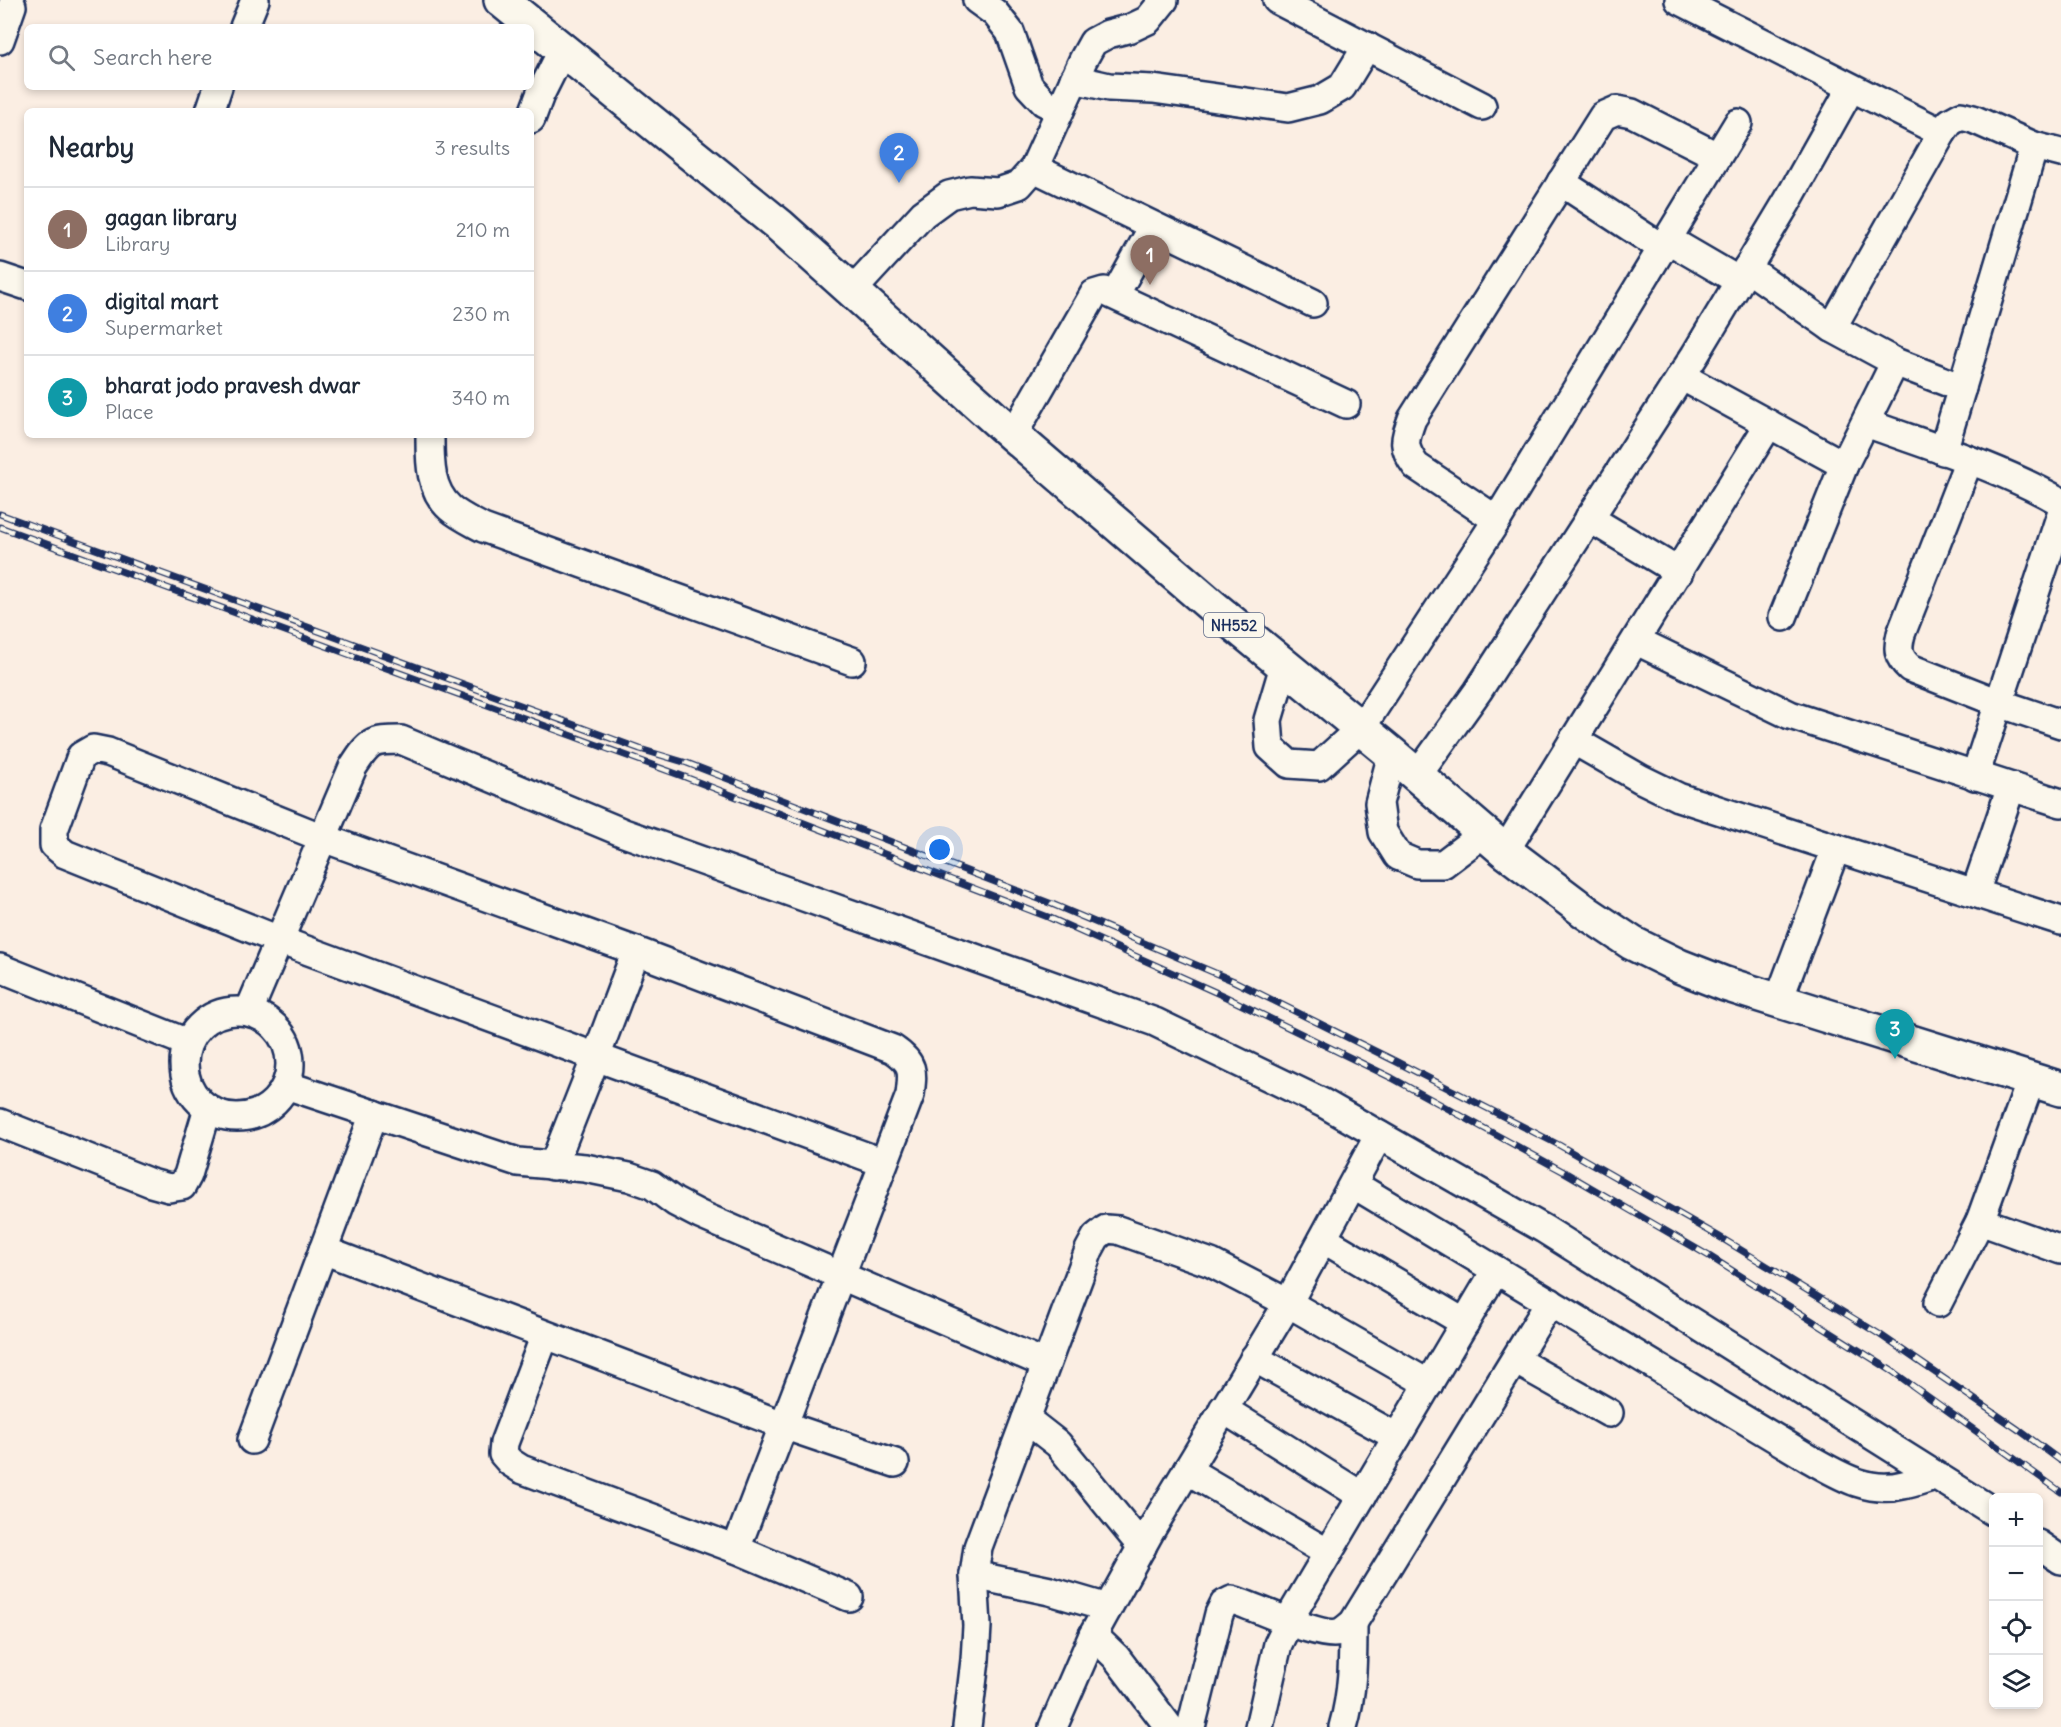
<!DOCTYPE html>
<meta charset="utf-8">
<style>
body{margin:0;font-family:Delius,sans-serif;background:#f2f2f3;color:#1f2937}
.controls{position:absolute;right:18px;bottom:18px;display:grid;overflow:hidden;border-radius:9px;box-shadow:0 3px 9px #0003}
.controls button{width:54px;height:54px;display:grid;place-items:center;padding:0;border:0;border-bottom:2px solid #e0e1e3;background:#fff;color:#1f2937;font:30px sans-serif}
.you{position:absolute;left:940px;top:850px;width:21px;height:21px;margin:-15px;border:4px solid #fff;border-radius:50%;background:#1a73e8;box-shadow:0 0 0 9px #1a73e833}
.badge{display:grid;place-items:center;width:39px;height:39px;border-radius:50%;background:#ea580c;color:#fff;font-size:20px;font-weight:700}
.pin{position:absolute;translate:-50% -50px;filter:drop-shadow(0 2px 3px #0008)}
.pin::after{content:'';position:absolute;top:32px;width:21px;height:18px;background:inherit;clip-path:polygon(0 0,100% 0,50% 100%)}
.list{margin:0;padding:0;list-style:none}
h2{display:flex;justify-content:space-between;align-items:center;height:78px;margin:0;padding:0 24px;font-size:26px}
h2 small{font-size:20px;font-weight:400;color:#747a83}
.list li{display:grid;grid-template-columns:39px 1fr auto;gap:18px;align-items:center;box-sizing:border-box;height:84px;padding:0 24px;border-top:2px solid #e0e1e3}
.list b{display:block;font-size:22px;white-space:nowrap}
.list p{margin:0;font-size:20px;white-space:nowrap;color:#747a83}
.list em{font-size:20px;font-style:normal;color:#747a83}
.icon{flex:none;width:33px;height:33px;fill:none;stroke:currentColor;stroke-width:2;stroke-linecap:round;stroke-linejoin:round}
.map{position:relative;flex:none;width:2061px;height:1727px;overflow:hidden}
.search{position:absolute;background:#fff;box-shadow:0 3px 9px #0003;left:24px;top:24px;width:510px;height:66px;display:flex;align-items:center;gap:15px;box-sizing:border-box;padding:0 21px;border-radius:9px;color:#747a83;font-size:22px}
.panel{position:absolute;background:#fff;box-shadow:0 3px 9px #0003;left:24px;top:108px;width:510px;height:330px;border-radius:9px}
.map>svg:first-child{display:block}
.lines{fill:none;stroke-linecap:round;stroke-linejoin:round}
.minor-casing{stroke:#1b2f5e;stroke-width:32}
.highway-casing{stroke:#1b2f5e;stroke-width:38}
.minor{stroke:#fbf7ec;stroke-width:27}
.highway{stroke:#fbf7ec;stroke-width:33}
.rail-casing{stroke:#1b2f5e;stroke-width:7}
.rail{stroke:#fbf7ec;stroke-width:4.5;stroke-dasharray:14;stroke-linecap:butt}
.labels{text-anchor:middle;dominant-baseline:central;stroke-width:4.5;stroke-linejoin:round;paint-order:stroke}
.shield{fill:#fbf7ec;stroke:#5e6b89;stroke-width:1.5}
.shield-label{font-size:15px;font-weight:bold;fill:#1b2f5e}
</style>
<div class="map">
<svg width="2061" height="1727" viewBox="0 0 2061 1727">
<rect width="100%" height="100%" fill="#fbeee3"/>
<filter id="ink" filterUnits="userSpaceOnUse"><feTurbulence type="fractalNoise" baseFrequency=".0167" numOctaves="2"/><feDisplacementMap in="SourceGraphic" scale="12" xChannelSelector="R" yChannelSelector="G"/><feConvolveMatrix kernelMatrix="1 2 1 2 8 2 1 2 1" color-interpolation-filters="sRGB"/></filter>
<g filter="url(#ink)">
<g class="lines">
<g class="minor-casing">
<g id="minor">
<path d="M977 0 995 13 1010 32 1029 86 1044 102 1060 110"/>
<path d="M1277 0 1482 106"/>
<path d="M1679 0 1942 133"/>
<path d="M244 27 255 0"/>
<path d="M0 40 12 6"/>
<path d="M1074 79 1109 87 1153 89 1288 108 1320 100 1342 87 1367 46"/>
<path d="M210 111 218 87"/>
<path d="M531 119 540 95 563 49"/>
<path d="M1034 168 1313 303"/>
<path d="M1561 182 1662 248"/>
<path d="M1667 239 1739 281"/>
<path d="M1747 268 1832 328 1895 362 1962 388"/>
<path d="M0 277 27 286"/>
<path d="M852 291 923 214 949 195 970 190 998 192 1019 185 1034 168 1083 60 1093 42 1108 34 1131 28 1148 20 1164 0"/>
<path d="M1115 295 1153 227"/>
<path d="M1832 328 1942 133 1950 122 1961 116 1973 119 2034 146 2061 153"/>
<path d="M1681 376 1844 465"/>
<path d="M1866 423C1932 447 2000 467 2061 502"/>
<path d="M430 435C430 460 429 489 450 508 459 516 472 522 483 528L852 661"/>
<path d="M1013 435 1094 294 1104 291 1346 404"/>
<path d="M1943 451 2034 146"/>
<path d="M1969 460 1901 634C1897 650 1898 657 1910 668L1999 703 2061 724"/>
<path d="M1589 518 1679 572"/>
<path d="M1497 520 1416 466C1402 447 1404 441 1412 419L1603 116 1617 110 1632 113 1717 156"/>
<path d="M1783 617 1844 465 1895 362"/>
<path d="M1637 641 1790 715 2061 803"/>
<path d="M1284 666 1268 720 1270 747 1289 764 1319 766 1361 728 1497 520 1738 123"/>
<path d="M1573 740 1641 779 1678 797 2061 921"/>
<path d="M1392 754 1379 803 1383 832 1398 856 1417 864H1443L1484 833"/>
<path d="M1417 776 1478 691 1695 355 1787 202 1851 88"/>
<path d="M1975 776 2061 514"/>
<path d="M1505 851 1769 424"/>
<path d="M1975 893 2011 787"/>
<path d="M0 968 188 1043"/>
<path d="M1778 1002 1836 848"/>
<path d="M249 1011 353 767C369 742 371 740 401 740L624 833 1155 1022 1323 1103 1544 1229 1994 1512"/>
<circle cx="237" cy="1064" r="53"/>
<path d="M286 1085 518 1162 585 1168 629 1177 652 1185 675 1202 700 1215 1046 1364"/>
<path d="M0 1123 151 1183 169 1188 182 1186 188 1175 208 1108"/>
<path d="M553 1166 596 1057 636 951"/>
<path d="M1353 1184 1810 1459C1839 1475 1868 1494 1903 1485 1914 1483 1924 1479 1935 1476"/>
<path d="M1980 1221 2061 1250"/>
<path d="M1323 1239 1465 1323"/>
<path d="M323 1250 783 1425 895 1463"/>
<path d="M1938 1303 1980 1221 2031 1080"/>
<path d="M545 1335 504 1443 503 1454 510 1462 521 1469 736 1549 849 1597"/>
<path d="M1254 1358 1397 1437"/>
<path d="M1515 1360 1609 1413"/>
<path d="M1223 1409 1362 1496"/>
<path d="M1026 1419 1058 1444 1142 1547"/>
<path d="M252 1440 374 1114"/>
<path d="M1187 1470 1328 1553"/>
<path d="M2038 1544 2061 1560"/>
<path d="M736 1549 910 1095C913 1071 914 1063 893 1049L636 951 323 838 108 752 93 749 81 756 54 830V845L65 854 279 940 884 1163"/>
<path d="M974 1575 1050 1591 1108 1608"/>
<path d="M1093 1635 1116 1657 1169 1727"/>
<path d="M967 1727 975 1660 977 1626 974 1575 978 1547 1089 1250 1096 1237 1106 1229 1118 1230 1211 1263 1288 1303 1429 1384"/>
<path d="M1053 1727 1093 1635 1151 1530 1288 1303 1379 1135"/>
<path d="M1191 1727 1219 1614 1224 1604 1232 1600C1255 1606 1322 1640 1341 1632 1345 1630 1349 1626 1353 1623L1550 1302"/>
<path d="M1259 1727 1278 1644 1295 1609 1496 1270"/>
<path d="M1343 1727C1353 1693 1353 1659 1353 1623"/>
</g>
</g>
<g class="highway-casing">
<path id="highway" d="M501 0 779 225 1013 435 1212 606 1392 754 1505 851 1587 913 1632 943 1679 966 1725 984 2061 1089"/>
</g>
<use href="#minor" class="minor"/>
<use href="#highway" class="highway"/>
<g class="rail-casing">
<g id="rail">
<path d="M0 514 640 749 687 763 1052 904 1234 981 1397 1062 1559 1145 1718 1236 1879 1334 2019 1430 2061 1461"/>
<path d="M0 527 685 777 1048 917 1224 996 1392 1078 1566 1173 1709 1256 1892 1371 2061 1492"/>
</g>
</g>
<use href="#rail" class="rail"/>
</g>
</g>
<g class="labels">
<rect class="shield" x="1204" y="613" width="60" height="24" rx="4.5"/>
<g class="shield-label">
<text x="1234" y="625">NH552</text>
</g>
</g>
</svg>
<div class="controls">
<button>+</button>
<button>−</button>
<button><svg class="icon" aria-label="locate" viewBox="0 0 24 24"><circle cx="12" cy="12" r="6"/><path d="M12 2v4M12 18v4M2 12h4M18 12h4"/></svg></button>
<button><svg class="icon" aria-label="layers" viewBox="0 0 24 24"><path d="M12 4l9 5-9 5-9-5zM3 14l9 5 9-5"/></svg></button>
</div>
<div class="you"></div>
<div class="pin badge" style="left:1150px;top:285px;background:#8d6e63">1</div>
<div class="pin badge" style="left:899px;top:183px;background:#3f7fe0">2</div>
<div class="pin badge" style="left:1895px;top:1059px;background:#0f9aa8">3</div>
<div class="search"><svg class="icon" aria-label="search" viewBox="0 0 24 24"><circle cx="10" cy="10" r="6"/><path d="M15 15l6 6"/></svg>Search here</div>
<section class="panel">
<h2>Nearby<small>3 results</small></h2>
<ul class="list">
<li><span class="badge" style="background:#8d6e63">1</span><div><b>gagan library</b><p>Library</p></div><em>210 m</em></li>
<li><span class="badge" style="background:#3f7fe0">2</span><div><b>digital mart</b><p>Supermarket</p></div><em>230 m</em></li>
<li><span class="badge" style="background:#0f9aa8">3</span><div><b>bharat jodo pravesh dwar</b><p>Place</p></div><em>340 m</em></li>
</ul>
</section>
</div>
